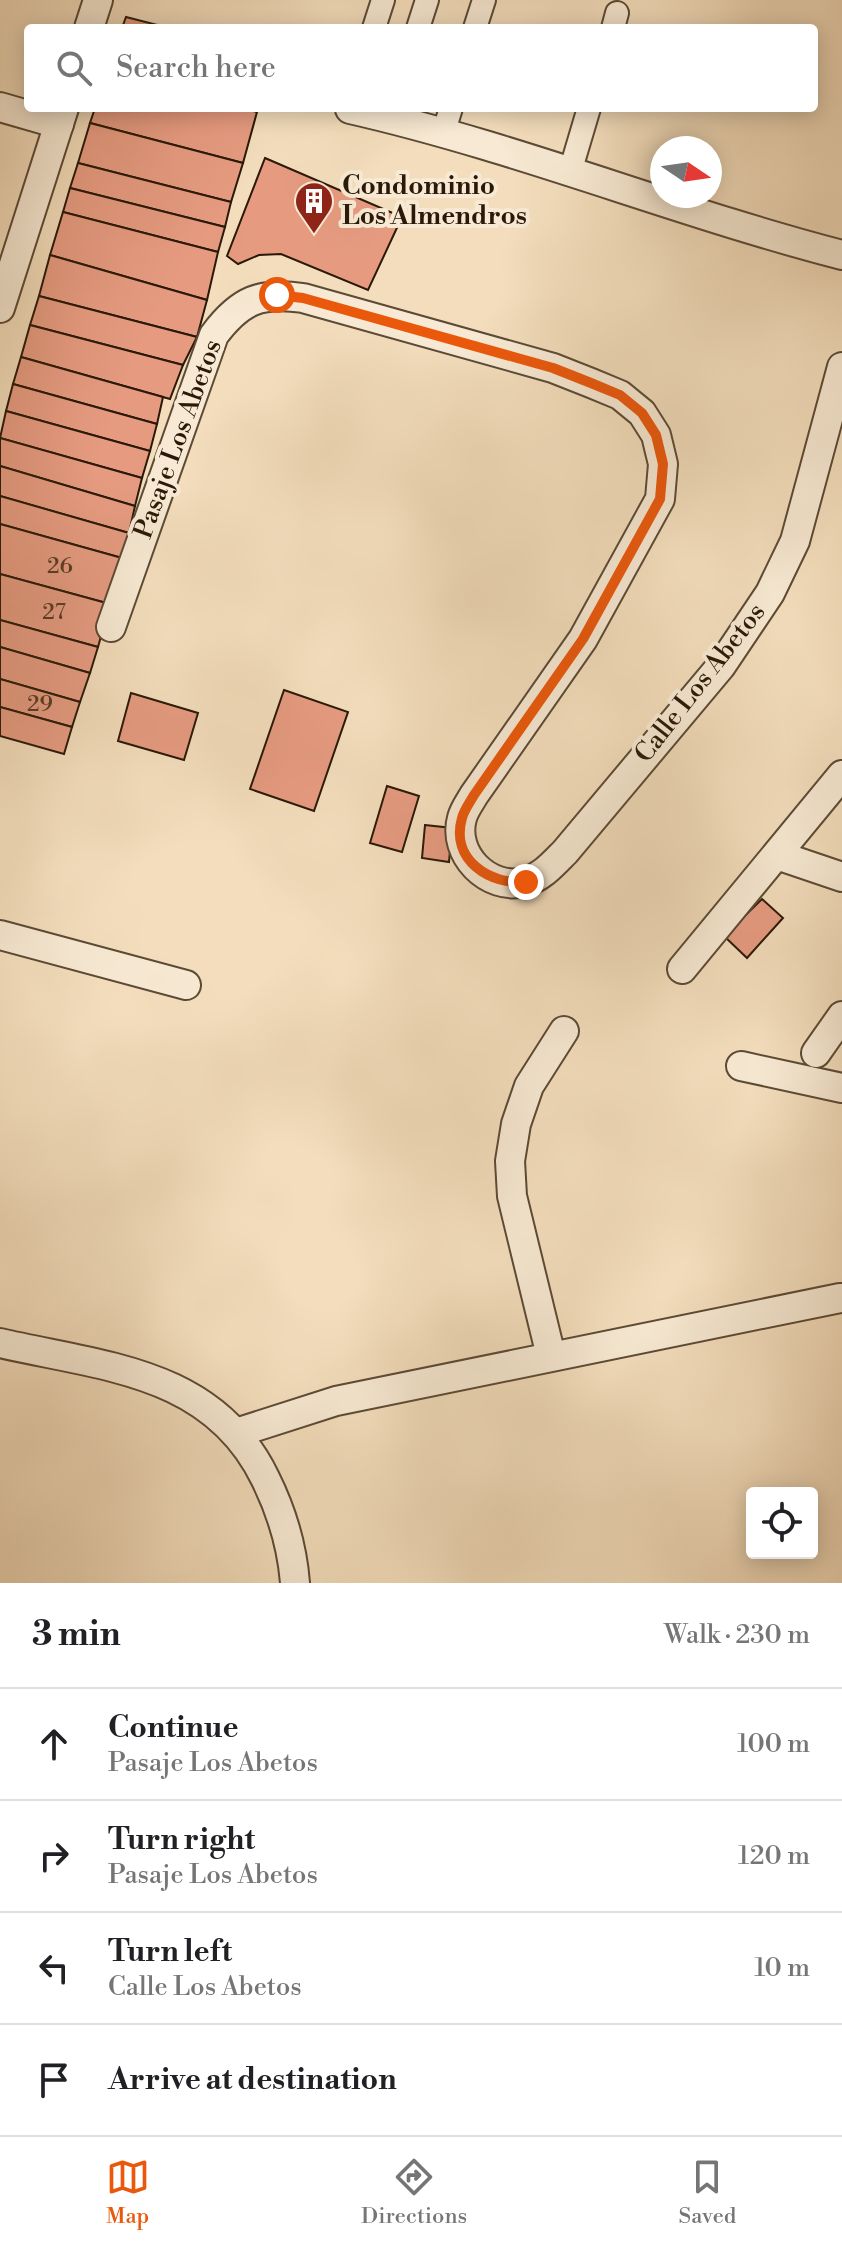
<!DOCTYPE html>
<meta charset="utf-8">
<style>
body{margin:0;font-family:"Libre Bodoni",serif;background:#f6f6f6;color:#202124}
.controls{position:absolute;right:24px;bottom:24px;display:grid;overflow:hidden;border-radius:8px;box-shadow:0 4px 20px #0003}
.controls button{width:72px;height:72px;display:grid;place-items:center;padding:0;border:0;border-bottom:2px solid #e0e0e0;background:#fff;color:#202124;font:40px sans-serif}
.compass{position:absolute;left:650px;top:136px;width:72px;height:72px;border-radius:50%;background:#fff;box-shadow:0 4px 20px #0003;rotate:103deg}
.stop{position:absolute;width:24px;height:24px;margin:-18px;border:6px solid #ea580c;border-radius:50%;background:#fff}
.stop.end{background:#ea580c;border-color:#fff;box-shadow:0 2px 8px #0008}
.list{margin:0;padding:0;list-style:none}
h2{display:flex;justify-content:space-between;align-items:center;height:104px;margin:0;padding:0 32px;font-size:34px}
h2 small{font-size:26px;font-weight:400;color:#757577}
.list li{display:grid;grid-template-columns:52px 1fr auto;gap:24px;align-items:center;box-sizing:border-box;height:112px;padding:0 32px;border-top:2px solid #e0e0e0}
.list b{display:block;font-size:30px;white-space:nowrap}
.list p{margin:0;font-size:26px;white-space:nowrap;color:#757577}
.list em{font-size:26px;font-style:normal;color:#757577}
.icon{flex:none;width:44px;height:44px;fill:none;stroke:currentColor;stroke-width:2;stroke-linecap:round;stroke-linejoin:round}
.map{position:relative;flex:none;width:842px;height:1583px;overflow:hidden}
.search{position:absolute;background:#fff;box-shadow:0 4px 20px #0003;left:24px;right:24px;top:24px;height:88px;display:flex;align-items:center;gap:20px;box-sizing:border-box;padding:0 28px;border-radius:8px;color:#757577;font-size:30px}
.sheet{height:552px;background:#fff}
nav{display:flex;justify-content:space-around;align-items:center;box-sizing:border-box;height:112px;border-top:2px solid #e0e0e0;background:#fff;font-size:22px;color:#757577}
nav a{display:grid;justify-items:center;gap:4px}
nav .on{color:#ea580c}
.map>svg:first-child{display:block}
.building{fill:#e69b81;stroke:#2a1908;stroke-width:2}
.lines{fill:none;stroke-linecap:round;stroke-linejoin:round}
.pedestrian-casing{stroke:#5c4a35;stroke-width:26}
.minor-casing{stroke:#5c4a35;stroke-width:32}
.pedestrian{stroke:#f7e9d3;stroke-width:22}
.minor{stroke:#f7e9d3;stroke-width:28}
.route{stroke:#ea580c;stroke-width:10}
.labels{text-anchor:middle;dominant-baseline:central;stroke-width:8;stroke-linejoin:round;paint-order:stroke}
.number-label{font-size:22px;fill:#593a26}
.poi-label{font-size:26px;font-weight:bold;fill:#2a1908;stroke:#f7e9d3;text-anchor:start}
.street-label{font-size:26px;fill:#2a1908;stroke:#f7e9d3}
</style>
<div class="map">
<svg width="842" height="1583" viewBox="0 0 842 1583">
<rect width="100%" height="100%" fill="#f3ddbc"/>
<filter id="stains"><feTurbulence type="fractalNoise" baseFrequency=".0025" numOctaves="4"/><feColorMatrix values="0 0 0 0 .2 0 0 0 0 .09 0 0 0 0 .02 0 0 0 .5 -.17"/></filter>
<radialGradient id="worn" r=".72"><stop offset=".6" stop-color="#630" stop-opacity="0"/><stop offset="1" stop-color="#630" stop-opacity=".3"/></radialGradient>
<g class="building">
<path d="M126 17 169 28H122Z"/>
<path d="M95 108H241L257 112 243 163 90 123Z"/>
<path d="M90 123 243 163 231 202 78 163Z"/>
<path d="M265 158 402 217 368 290 281 254 259 255 238 264 227 256Z"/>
<path d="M78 163 231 202 225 227 70 188Z"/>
<path d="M70 188 225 227 218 252 63 212Z"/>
<path d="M63 212 218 252 207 300 50 255Z"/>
<path d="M50 255 207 300 197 337 39 296Z"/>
<path d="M39 296 197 337 183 365 30 325Z"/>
<path d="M30 325 183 365 170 399 21 357Z"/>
<path d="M21 357 163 397 157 424 13 384Z"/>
<path d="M13 384 157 424 150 451 6 411Z"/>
<path d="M6 411 150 451 142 478 0 438Z"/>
<path d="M0 438 142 478 135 506 0 466Z"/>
<path d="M0 466 135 506 129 533 0 496Z"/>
<path d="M0 496 129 533 122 558 0 524Z"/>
<path d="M0 524 122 558 110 604 0 574Z"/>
<path d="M0 574 110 604 98 647 0 620Z"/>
<path d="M0 620 98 647 90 673 0 647Z"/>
<path d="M0 647 90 673 80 702 0 679Z"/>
<path d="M0 679 80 702 72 727 0 707Z"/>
<path d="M284 690 348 712 314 811 250 789Z"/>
<path d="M131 693 198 713 184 760 118 741Z"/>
<path d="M0 707 72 727 64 754 0 736Z"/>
<path d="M387 786 419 796 402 852 370 843Z"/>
<path d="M425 825 452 828 449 862 422 858Z"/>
<path d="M762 899 783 918 747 958 724 936Z"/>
</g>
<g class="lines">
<g class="pedestrian-casing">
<g id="pedestrian">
<path d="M374 28 383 0"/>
<path d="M418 28 427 0"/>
<path d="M475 28 484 0"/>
<path d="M613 28 617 13"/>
<path d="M443 134 451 108"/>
<path d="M570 172 589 108"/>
</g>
</g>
<g class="minor-casing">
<g id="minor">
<path d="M89 28 98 0"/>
<path d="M0 107 59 124"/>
<path d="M350 109C517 147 676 212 842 255"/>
<path d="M0 308 64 108"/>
<path d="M111 627 214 335C240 300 260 292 303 298L553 368 591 383 620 395 642 413 656 435 663 464 660 499 583 639 474 795C470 802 464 810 462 818 452 854 488 891 525 882 542 877 553 864 565 852L721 666 770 593 795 541 842 367"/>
<path d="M777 855 842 877"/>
<path d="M0 935 186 985"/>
<path d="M682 969 842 775"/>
<path d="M816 1053 842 1016"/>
<path d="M741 1066 842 1088"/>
<path d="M0 1343C104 1367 213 1371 265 1478 282 1512 292 1545 295 1583"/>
<path d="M551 1356 512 1196 510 1161 516 1124 529 1086 564 1031"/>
<path d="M236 1433 336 1401 840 1298"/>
</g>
</g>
<use href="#pedestrian" class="pedestrian"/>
<use href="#minor" class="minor"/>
</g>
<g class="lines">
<path class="route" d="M277 295 303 298 553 368 591 383 620 395 642 413 656 435 663 464 660 499 583 639 474 795C470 802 464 810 462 818 450 860 490 885 526 882"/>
</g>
<defs>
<g id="building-pin" transform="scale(2)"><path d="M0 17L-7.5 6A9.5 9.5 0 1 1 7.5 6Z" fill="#8f2418" stroke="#f7e9d3"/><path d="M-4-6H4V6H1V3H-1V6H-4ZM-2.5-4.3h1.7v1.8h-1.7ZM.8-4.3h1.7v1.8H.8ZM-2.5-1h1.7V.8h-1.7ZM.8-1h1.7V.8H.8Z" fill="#fff"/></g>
</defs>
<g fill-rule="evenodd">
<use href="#building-pin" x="314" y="201"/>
</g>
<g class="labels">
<g class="number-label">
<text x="60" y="566">26</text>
<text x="54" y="612">27</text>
<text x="40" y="704">29</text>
</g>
<g class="poi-label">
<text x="342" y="186">Condominio<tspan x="342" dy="30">Los Almendros</tspan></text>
</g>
<g class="street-label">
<text transform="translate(178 439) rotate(-70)">Pasaje Los Abetos</text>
<text transform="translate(700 683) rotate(-52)">Calle Los Abetos</text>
</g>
</g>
<rect width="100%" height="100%" filter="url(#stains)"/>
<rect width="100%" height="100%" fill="url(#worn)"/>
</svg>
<div class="controls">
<button><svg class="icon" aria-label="locate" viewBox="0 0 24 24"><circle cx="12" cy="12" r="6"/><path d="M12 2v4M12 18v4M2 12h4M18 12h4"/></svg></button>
</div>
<svg class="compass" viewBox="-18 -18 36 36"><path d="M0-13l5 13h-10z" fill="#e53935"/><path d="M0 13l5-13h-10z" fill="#757577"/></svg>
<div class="stop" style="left:277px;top:295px"></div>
<div class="stop end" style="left:526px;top:882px"></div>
<div class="search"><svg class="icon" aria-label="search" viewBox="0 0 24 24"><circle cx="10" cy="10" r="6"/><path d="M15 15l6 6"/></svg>Search here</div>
</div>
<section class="sheet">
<h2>3 min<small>Walk · 230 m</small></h2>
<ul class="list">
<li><svg class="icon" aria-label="ahead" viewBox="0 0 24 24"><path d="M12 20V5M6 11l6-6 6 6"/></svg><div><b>Continue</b><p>Pasaje Los Abetos</p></div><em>100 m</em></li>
<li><svg class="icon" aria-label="right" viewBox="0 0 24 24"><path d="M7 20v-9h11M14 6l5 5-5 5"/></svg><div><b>Turn right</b><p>Pasaje Los Abetos</p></div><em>120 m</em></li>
<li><svg class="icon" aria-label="left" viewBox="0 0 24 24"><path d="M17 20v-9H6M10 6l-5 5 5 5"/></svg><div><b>Turn left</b><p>Calle Los Abetos</p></div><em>10 m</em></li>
<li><svg class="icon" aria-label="arrive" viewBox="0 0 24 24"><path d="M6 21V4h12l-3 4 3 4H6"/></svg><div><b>Arrive at destination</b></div></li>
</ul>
</section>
<nav>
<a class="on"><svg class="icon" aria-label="map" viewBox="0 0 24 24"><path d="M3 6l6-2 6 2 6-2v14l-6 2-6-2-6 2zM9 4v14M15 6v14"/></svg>Map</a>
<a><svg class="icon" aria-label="directions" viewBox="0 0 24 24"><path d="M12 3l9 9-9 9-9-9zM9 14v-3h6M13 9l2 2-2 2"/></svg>Directions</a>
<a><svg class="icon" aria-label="saved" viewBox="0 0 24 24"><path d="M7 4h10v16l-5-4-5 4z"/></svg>Saved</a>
</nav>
